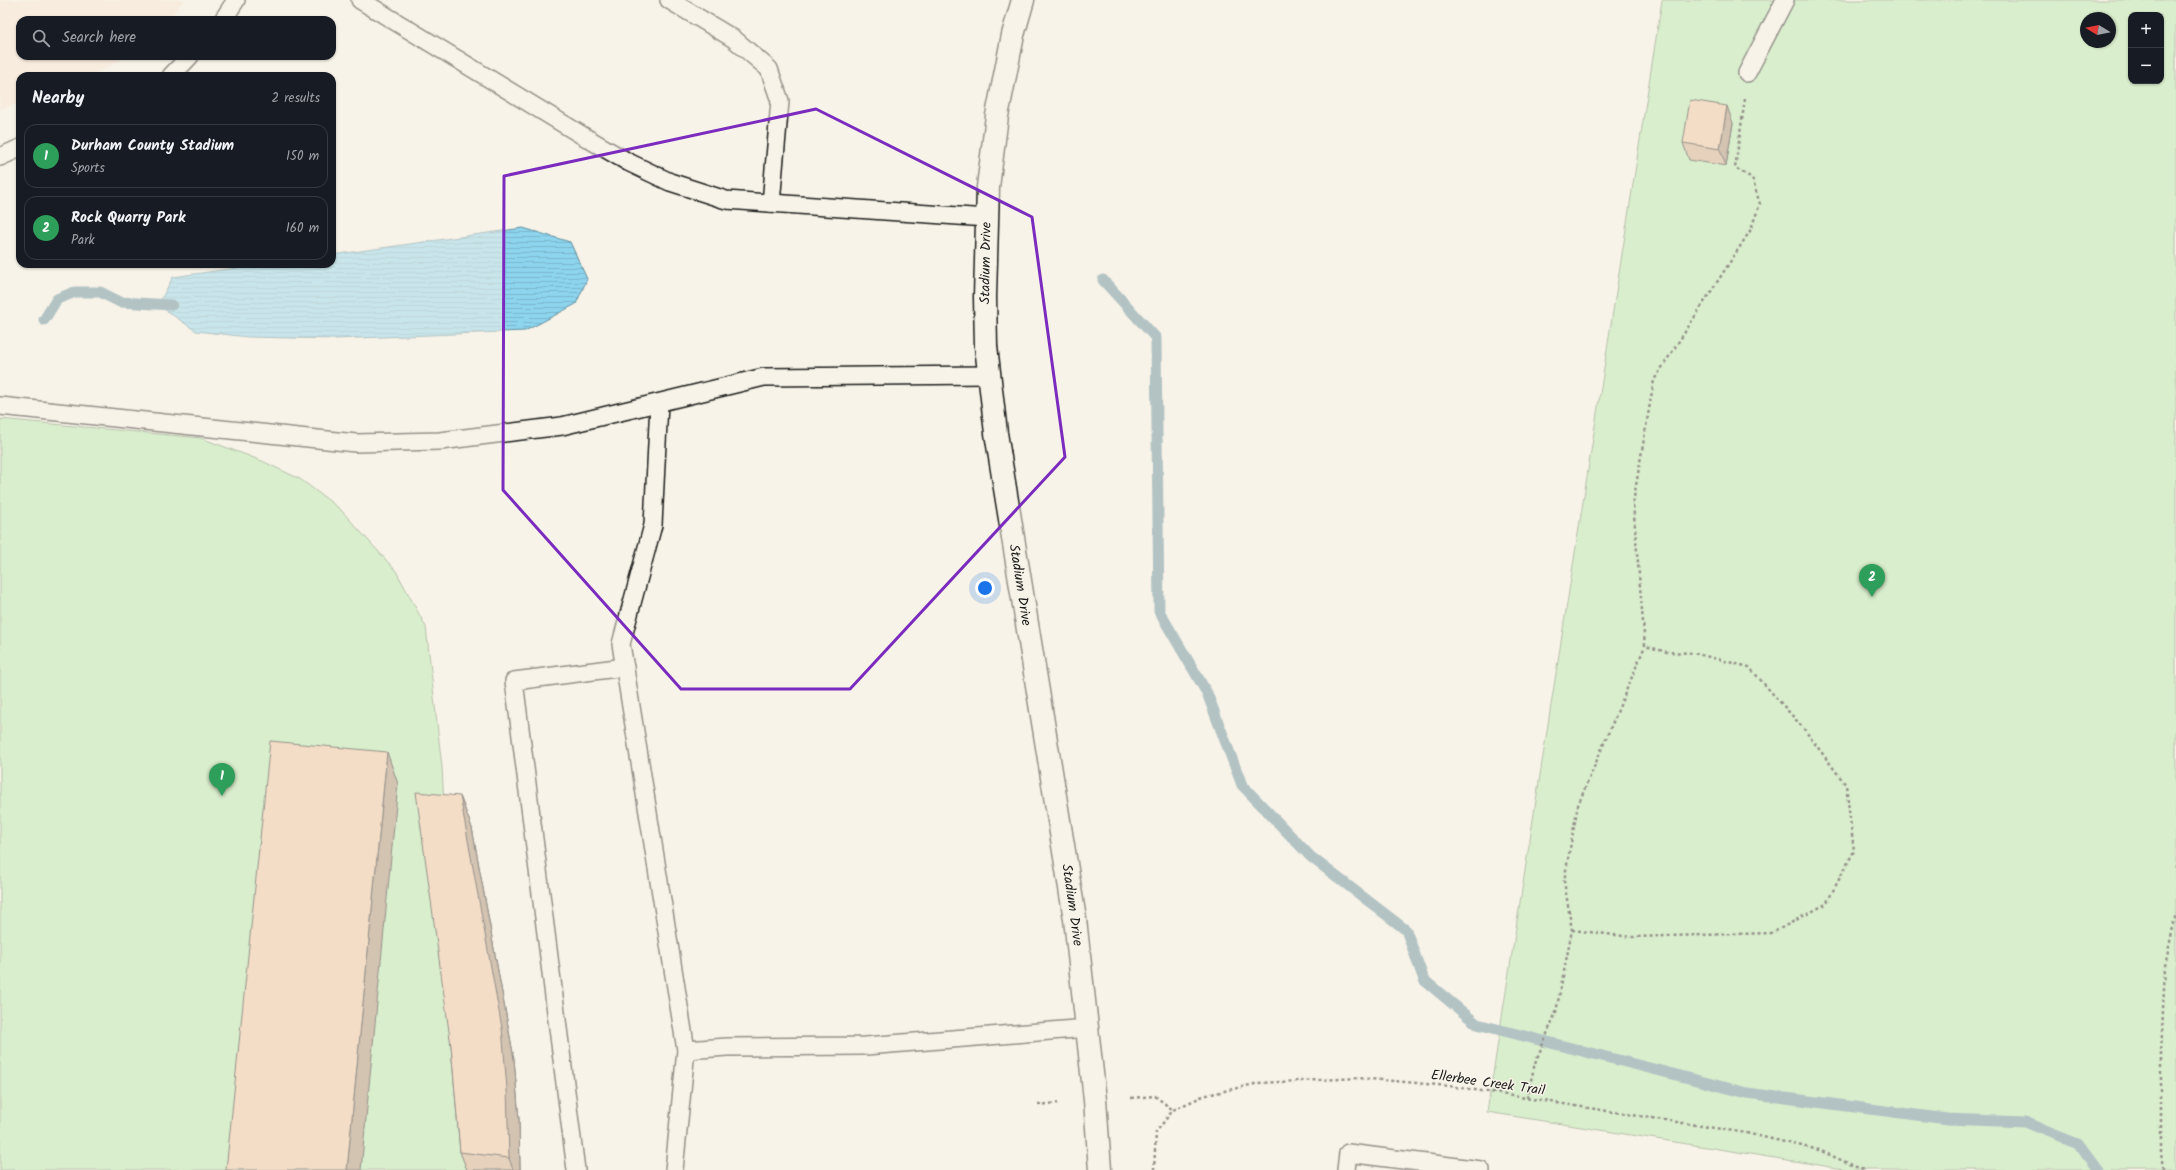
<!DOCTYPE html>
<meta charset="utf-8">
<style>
body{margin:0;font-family:Kalam,sans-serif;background:#242831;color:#f1f3f6}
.controls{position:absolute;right:12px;top:12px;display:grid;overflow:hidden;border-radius:8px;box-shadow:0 1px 3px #0004}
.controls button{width:36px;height:36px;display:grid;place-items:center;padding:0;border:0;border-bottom:1px solid #363941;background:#171b24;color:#f1f3f6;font:20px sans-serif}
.compass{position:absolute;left:2080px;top:12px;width:36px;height:36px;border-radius:50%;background:#171b24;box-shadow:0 1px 3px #0004;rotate:280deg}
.you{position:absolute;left:985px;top:588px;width:14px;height:14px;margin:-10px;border:3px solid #fff;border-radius:50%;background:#1a73e8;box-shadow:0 0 0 6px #1a73e833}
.badge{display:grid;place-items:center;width:26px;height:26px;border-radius:50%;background:#919294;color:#fff;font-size:13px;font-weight:700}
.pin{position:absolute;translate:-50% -33px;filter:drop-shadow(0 1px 2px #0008)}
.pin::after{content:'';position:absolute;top:21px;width:14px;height:12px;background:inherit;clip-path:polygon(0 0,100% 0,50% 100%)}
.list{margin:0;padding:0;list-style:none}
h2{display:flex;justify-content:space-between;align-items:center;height:52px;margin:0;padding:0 16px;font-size:17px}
h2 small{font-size:13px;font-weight:400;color:#9ea1a6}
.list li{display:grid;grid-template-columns:26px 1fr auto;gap:12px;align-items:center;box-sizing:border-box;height:64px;margin:0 8px 8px;padding:0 8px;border:1px solid #363941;border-radius:12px}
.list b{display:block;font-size:15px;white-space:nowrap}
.list p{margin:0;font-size:13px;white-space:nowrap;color:#9ea1a6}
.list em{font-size:13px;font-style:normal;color:#9ea1a6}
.icon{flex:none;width:22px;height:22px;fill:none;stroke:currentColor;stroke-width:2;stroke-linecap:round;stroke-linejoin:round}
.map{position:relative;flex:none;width:2176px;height:1170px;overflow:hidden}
.search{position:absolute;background:#171b24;box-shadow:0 1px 3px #0004;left:16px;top:16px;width:320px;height:44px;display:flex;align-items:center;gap:10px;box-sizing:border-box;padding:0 14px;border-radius:12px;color:#9ea1a6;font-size:15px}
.panel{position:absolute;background:#171b24;box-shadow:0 1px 3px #0004;left:16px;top:72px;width:320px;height:196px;border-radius:12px}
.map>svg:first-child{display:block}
.built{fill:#f5e5d2}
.green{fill:#b3e9ac;stroke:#688264;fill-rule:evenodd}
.water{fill:url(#water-rules);stroke:#608b9a}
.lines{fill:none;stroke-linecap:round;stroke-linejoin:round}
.stream{stroke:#608b9a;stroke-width:11}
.lane-casing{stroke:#1c1c1c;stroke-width:20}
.secondary-casing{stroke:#1c1c1c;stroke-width:25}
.path{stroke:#1c1c1c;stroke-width:2.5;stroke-dasharray:3 3;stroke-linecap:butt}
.lane{stroke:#f7f3e8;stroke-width:17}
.secondary{stroke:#f7f3e8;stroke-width:22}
.wall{fill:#cea988;stroke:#1c1c1c}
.shaded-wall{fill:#a7896f;stroke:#1c1c1c}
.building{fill:#efc49e;stroke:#1c1c1c}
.marked{fill:none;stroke:#7b2cbf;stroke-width:3;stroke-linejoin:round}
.labels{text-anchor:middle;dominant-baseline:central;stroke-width:3;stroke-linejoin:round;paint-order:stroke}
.street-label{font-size:14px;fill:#1c1c1c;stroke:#f7f3e8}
</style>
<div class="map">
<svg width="2176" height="1170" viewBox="0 0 2176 1170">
<defs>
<pattern id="water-rules" width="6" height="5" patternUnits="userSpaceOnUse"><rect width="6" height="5" fill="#8dd5ee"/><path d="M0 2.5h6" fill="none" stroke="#79b6cc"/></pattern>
</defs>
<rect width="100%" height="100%" fill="#f7f3e8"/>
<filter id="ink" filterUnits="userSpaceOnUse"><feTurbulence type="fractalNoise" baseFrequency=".025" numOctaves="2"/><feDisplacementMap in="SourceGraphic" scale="8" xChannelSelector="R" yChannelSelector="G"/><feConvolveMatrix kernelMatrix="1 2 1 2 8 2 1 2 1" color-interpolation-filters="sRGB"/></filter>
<g filter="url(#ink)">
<path class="built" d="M0 0H184L168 20H20V56H128L91 76H20V103L0 109Z"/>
<g class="green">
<path d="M1662 0H2176V1170H1850L1487 1112ZM2131 15H2161V81H2131ZM2086 18H2110V42H2086Z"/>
<path d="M0 419 201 438 262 461 300 479 340 509 396 571 426 627 442 767 445 825 472 828 514 1059 519 1120 520 1170H0Z"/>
</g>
<path class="water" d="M523 228 570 242 587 279 576 304 525 331 335 339 248 337 196 331 158 305 173 277 264 264H332V255Z"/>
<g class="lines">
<g class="stream">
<path d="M1103 280 1156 338 1159 611 1207 693 1242 785 1311 857 1406 930 1424 980 1477 1024 1747 1093 1947 1119 2025 1122 2078 1143 2098 1170"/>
<path d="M44 320 57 299 75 292H100L120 302 172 305"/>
</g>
<g class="lane-casing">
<g id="lane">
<path d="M360 0 580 134 628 162 670 182 726 200 987 218"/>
<path d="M669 0 734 39 769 69 780 101 771 203"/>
<path d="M223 20 236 0"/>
<path d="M1747 73 1785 0"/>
<path d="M171 76 190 56"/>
<path d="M0 157 20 148"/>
<path d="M659 403 653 525 621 644 686 1050 674 1170"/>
<path d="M0 406 356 443 440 441 562 426 764 377 989 375"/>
<path d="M686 1050 727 1047 866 1046 1087 1028"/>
<path d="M576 1170 514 681 625 667"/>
<path d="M1346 1170 1348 1153 1481 1170"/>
</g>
</g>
<g class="secondary-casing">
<path id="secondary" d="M1023 0 1013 35 997 116 988 187 985 297 986 346 996 433 1075 919 1095 1100 1100 1170"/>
</g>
<g class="path">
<path d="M2176 865V882"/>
<path d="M1572 930 1632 937 1772 933 1826 904 1854 851 1846 785 1804 729 1749 667 1693 653 1667 652 1645 646"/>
<path d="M1131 1098 1155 1096 1173 1110"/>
<path d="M1527 1098 1535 1063 1556 1012 1572 930 1564 881 1578 805 1645 646 1633 503 1654 380 1750 231 1760 204 1752 178 1735 168 1745 99"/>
<path d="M1038 1105 1058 1103"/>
<path d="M1154 1170 1156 1132 1173 1110 1203 1096 1259 1083 1359 1078 1450 1086 1746 1133 1819 1150 1863 1170"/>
<path d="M2163 1170 2161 1153V1055L2165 966 2176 913"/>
</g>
<use href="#lane" class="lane"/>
<use href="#secondary" class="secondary"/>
</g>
<g class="wall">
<path d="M1733 123 1726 166 1689 160 1683 143Z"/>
<path d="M460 796 472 828 514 1059 519 1120 520 1170H467L460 1152 451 1046Z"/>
</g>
<g class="shaded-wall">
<path d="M1727 106 1733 123 1726 166 1720 149Z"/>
<path d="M387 752 398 784 361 1170H347Z"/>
<path d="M460 796 472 828 514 1059 519 1120 520 1170H513L509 1158Z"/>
</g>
<g class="building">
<path d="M1690 100 1727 106 1720 149 1683 143Z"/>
<path d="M270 741 387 752 347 1170H226Z"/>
<path d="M416 792 460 796 502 1028 507 1089 509 1158 460 1152 451 1046Z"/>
</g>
</g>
<path d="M0 0H2176V1170H0ZM816 109 1032 217 1065 457 850 689H681L503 490 504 176Z" fill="#f7f3e8" fill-opacity=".55" fill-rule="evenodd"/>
<path class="marked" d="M816 109 1032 217 1065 457 850 689H681L503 490 504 176Z"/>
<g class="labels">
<g class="street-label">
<text transform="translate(986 263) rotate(-89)">Stadium Drive</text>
<text transform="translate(1020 585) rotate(81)">Stadium Drive</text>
<text transform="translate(1072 905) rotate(82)">Stadium Drive</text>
<text transform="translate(1488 1083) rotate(8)">Ellerbee Creek Trail</text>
</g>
</g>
</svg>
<div class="controls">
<button>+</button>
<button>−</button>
</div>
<svg class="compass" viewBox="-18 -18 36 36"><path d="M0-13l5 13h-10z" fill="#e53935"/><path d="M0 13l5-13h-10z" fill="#9ea1a6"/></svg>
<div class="you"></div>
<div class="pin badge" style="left:222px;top:796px;background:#2e9e5b">1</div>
<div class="pin badge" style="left:1872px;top:597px;background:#2e9e5b">2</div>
<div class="search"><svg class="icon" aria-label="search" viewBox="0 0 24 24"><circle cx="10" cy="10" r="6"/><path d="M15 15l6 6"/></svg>Search here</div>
<section class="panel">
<h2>Nearby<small>2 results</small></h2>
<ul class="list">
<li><span class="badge" style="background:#2e9e5b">1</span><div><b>Durham County Stadium</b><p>Sports</p></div><em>150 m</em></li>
<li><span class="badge" style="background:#2e9e5b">2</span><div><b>Rock Quarry Park</b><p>Park</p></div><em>160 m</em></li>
</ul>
</section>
</div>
